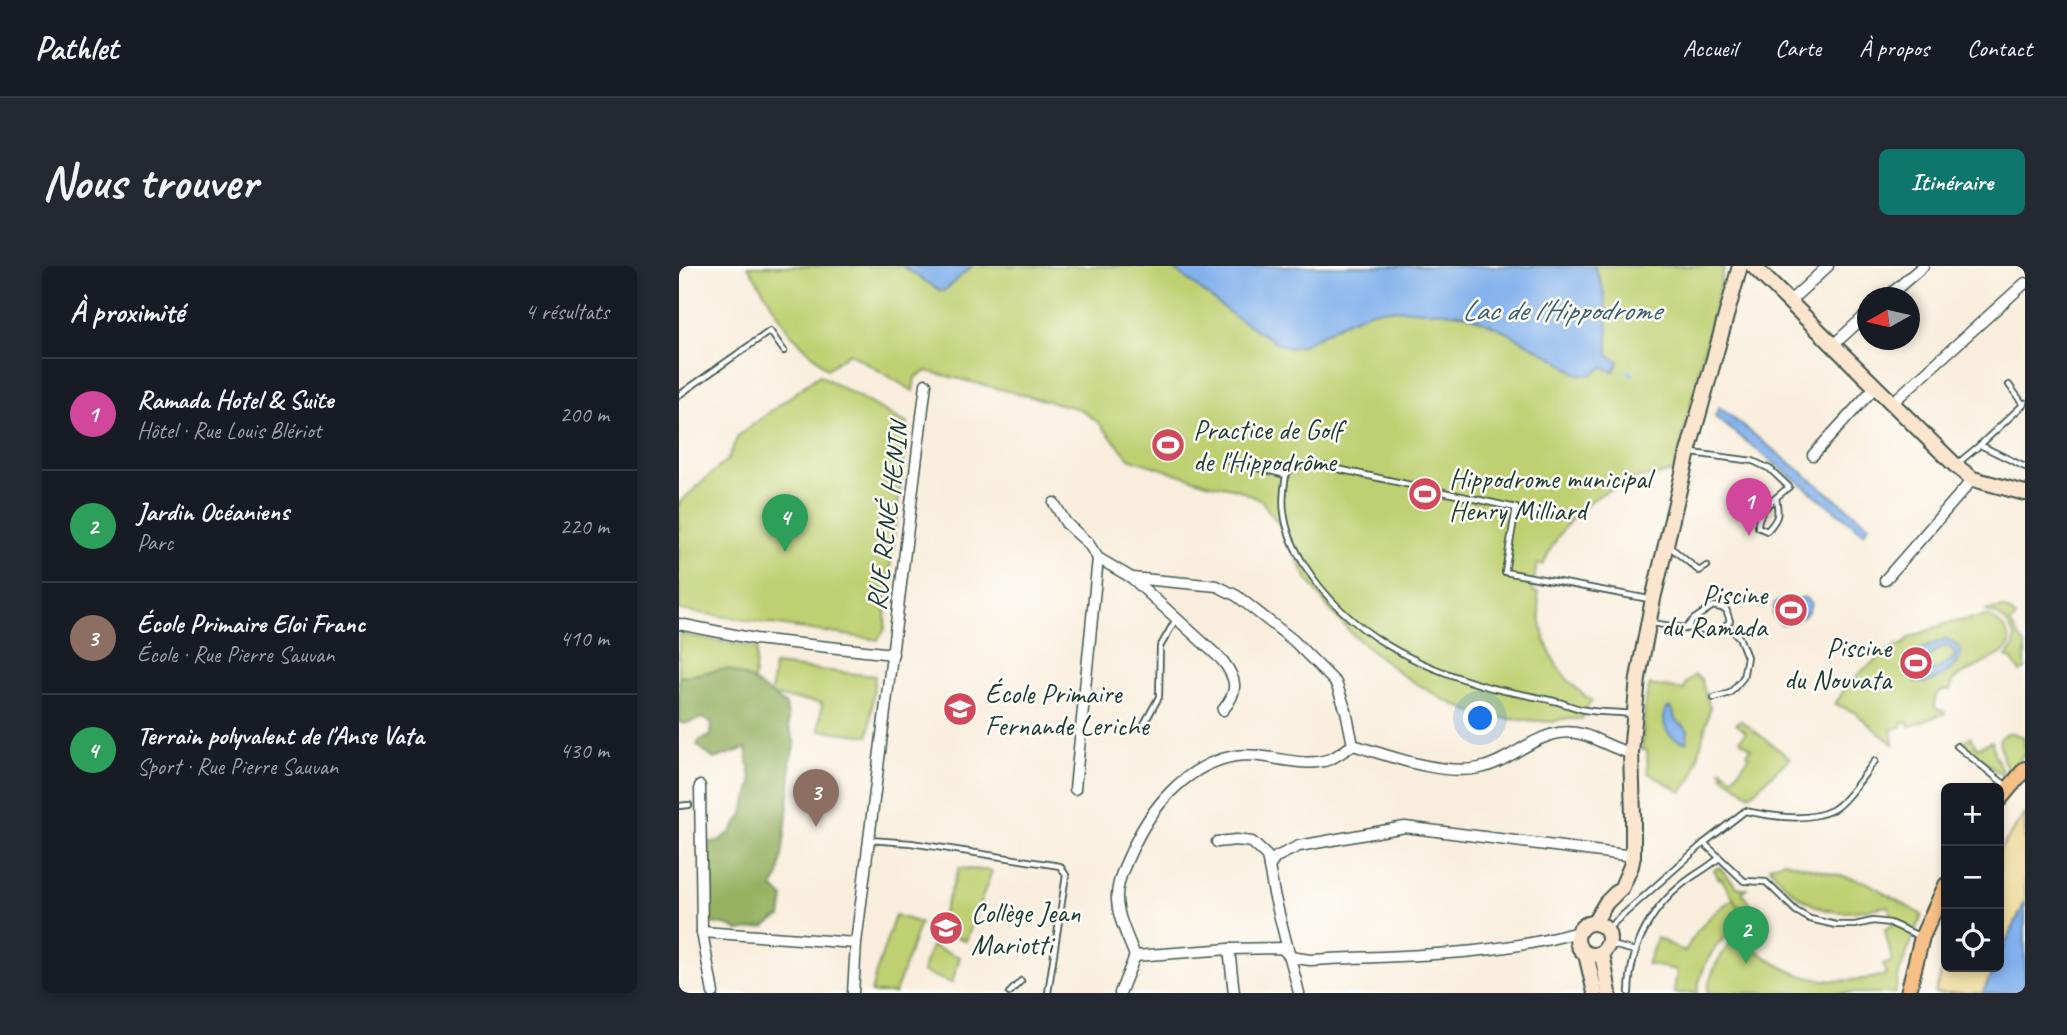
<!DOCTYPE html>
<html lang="fr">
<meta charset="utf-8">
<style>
body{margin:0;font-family:Caveat,sans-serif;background:#242831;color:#f1f3f6}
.controls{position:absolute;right:21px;bottom:21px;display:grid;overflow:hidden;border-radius:10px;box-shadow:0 4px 10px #0003}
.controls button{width:63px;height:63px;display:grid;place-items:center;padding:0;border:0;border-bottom:2px solid #363941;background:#171b24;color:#f1f3f6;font:35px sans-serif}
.compass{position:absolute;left:1178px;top:21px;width:63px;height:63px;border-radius:50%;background:#171b24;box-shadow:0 4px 10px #0003;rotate:262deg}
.you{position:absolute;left:802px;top:453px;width:24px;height:24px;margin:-18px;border:5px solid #fff;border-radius:50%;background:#1a73e8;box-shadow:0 0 0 10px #1a73e833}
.badge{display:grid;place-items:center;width:46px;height:46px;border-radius:50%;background:#0f766e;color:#fff;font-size:23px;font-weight:700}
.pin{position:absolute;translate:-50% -58px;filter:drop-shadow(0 2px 4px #0008)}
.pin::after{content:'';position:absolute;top:37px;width:24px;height:21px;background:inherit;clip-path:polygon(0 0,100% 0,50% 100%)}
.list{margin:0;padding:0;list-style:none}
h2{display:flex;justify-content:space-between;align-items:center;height:91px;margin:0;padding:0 28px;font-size:30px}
h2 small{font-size:23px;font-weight:400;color:#9ea1a6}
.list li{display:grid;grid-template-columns:46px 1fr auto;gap:21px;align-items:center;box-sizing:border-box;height:112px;padding:0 28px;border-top:2px solid #363941}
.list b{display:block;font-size:26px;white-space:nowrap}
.list p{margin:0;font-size:23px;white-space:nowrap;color:#9ea1a6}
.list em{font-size:23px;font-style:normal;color:#9ea1a6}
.icon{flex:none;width:38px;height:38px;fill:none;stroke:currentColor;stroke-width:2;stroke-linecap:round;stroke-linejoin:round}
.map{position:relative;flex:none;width:1346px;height:727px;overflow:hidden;border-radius:10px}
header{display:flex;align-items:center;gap:42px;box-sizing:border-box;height:98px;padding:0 35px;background:#171b24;border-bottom:2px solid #363941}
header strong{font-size:33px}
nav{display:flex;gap:38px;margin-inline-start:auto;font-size:24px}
.intro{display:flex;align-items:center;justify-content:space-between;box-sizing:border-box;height:168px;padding:0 42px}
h1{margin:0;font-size:49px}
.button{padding:18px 32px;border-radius:10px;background:#0f766e;color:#fff;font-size:24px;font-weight:700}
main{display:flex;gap:42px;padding:0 42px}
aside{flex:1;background:#171b24;border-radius:10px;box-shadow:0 4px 10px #0003}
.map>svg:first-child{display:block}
.green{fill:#bfd072;stroke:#6f8653;stroke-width:2}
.forest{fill:#97b264;stroke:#5b784c;stroke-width:2}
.sand{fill:#eeda9e;stroke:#868c69;stroke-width:2}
.water{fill:#81b0ec;stroke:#507690;stroke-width:2;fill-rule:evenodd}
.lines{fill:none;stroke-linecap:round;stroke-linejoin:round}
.stream{stroke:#81b0ec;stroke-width:3.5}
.lane-casing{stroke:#40584d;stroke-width:8}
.street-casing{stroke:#40584d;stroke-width:13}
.secondary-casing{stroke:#40584d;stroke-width:18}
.primary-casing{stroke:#40584d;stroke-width:18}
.lane{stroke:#fff;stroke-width:4.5}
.street{stroke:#fff;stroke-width:10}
.secondary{stroke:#fbe5cf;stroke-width:14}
.primary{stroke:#f5bf86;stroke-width:14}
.labels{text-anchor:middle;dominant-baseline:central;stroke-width:5;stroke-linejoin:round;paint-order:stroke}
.poi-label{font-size:28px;fill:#1f3d34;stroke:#fdfcf7;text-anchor:start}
.street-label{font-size:28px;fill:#1f3d34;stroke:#fdfcf7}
.water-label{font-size:30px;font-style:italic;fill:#3c606b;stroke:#fdfcf7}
</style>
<header>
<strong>Pathlet</strong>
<nav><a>Accueil</a><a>Carte</a><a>À propos</a><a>Contact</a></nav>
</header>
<div class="intro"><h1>Nous trouver</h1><a class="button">Itinéraire</a></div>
<main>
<aside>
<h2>À proximité<small>4 résultats</small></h2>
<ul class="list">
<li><span class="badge" style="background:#d1479c">1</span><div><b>Ramada Hotel &amp; Suite</b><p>Hôtel · Rue Louis Blériot</p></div><em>200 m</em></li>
<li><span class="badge" style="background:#2e9e5b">2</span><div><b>Jardin Océaniens</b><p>Parc</p></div><em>220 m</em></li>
<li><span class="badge" style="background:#8d6e63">3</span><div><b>École Primaire Eloi Franc</b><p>École · Rue Pierre Sauvan</p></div><em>410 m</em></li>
<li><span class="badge" style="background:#2e9e5b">4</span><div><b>Terrain polyvalent de l'Anse Vata</b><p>Sport · Rue Pierre Sauvan</p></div><em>430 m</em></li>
</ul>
</aside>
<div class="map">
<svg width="1346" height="727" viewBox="0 0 1346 727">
<rect width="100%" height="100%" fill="#fdfcf7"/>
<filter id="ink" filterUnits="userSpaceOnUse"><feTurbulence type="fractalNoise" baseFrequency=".0143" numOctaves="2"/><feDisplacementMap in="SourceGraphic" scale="14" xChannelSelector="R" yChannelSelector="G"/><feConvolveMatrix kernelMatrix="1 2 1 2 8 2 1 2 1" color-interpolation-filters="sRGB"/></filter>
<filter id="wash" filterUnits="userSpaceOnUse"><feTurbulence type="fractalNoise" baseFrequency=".00686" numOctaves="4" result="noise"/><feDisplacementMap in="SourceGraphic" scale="28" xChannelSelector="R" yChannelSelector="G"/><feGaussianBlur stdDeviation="1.57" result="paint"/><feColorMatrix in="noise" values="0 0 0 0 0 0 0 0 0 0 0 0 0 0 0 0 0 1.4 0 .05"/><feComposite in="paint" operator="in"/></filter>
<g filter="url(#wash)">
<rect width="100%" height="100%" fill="#f9eedd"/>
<g class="green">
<path d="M69 0H1044L1045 1 995 206C982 209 969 210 957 213 912 226 882 257 864 299L858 298 853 325 859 327C861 374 873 407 913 435L906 444 903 453H882L874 456 831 453 795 447 764 433 723 409 675 370 648 340 629 314 600 259 582 234 558 223 528 217 455 194 450 192 421 158 401 143 248 105 236 111 234 125 170 87 148 103 110 66Z"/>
<path d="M140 109 229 158 207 335 206 363 199 374 0 344V237L49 193 59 170Z"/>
<path d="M1324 342 1333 347 1337 352 1331 357 1346 379V403L1341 406 1332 393 1327 391 1335 381 1336 371 1327 356 1318 349 1306 345Z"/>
<path d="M1306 350C1320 354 1331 365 1331 379L1322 388 1275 413 1271 424H1264L1257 429 1255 439 1258 443 1265 445 1266 448C1253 450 1243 458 1230 460L1229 456 1222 457 1223 461 1212 463 1214 478 1175 446 1156 438 1169 419 1184 404 1215 381 1225 378 1230 372 1265 358Z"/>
<path d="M0 368 78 382 75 415 49 403 0 411Z"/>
<path d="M95 399 196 410 190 470 140 464 143 437 92 430Z"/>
<path d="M1016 409 1022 413 1031 442 1014 511 1003 526 969 507 968 484H963L966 436 971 419 1005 424 1007 417Z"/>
<path d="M1061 454 1111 492 1071 529 1043 509 1045 507 1042 504 1043 503 1054 512 1071 490 1068 488 1072 482 1061 474 1067 466 1057 458Z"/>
<path d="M1333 467 1345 471 1346 487 1330 507 1324 493 1320 474 1325 469Z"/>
<path d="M1292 471 1298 482 1313 475 1315 487 1326 511 1281 477Z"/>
<path d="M1105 595 1187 616 1243 649 1220 707 1216 727H1028C1032 703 1042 685 1060 669 1106 713 1145 723 1207 709L1204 698 1213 696C1212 684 1207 674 1206 663L1215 658 1209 640C1193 642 1175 647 1159 646 1130 643 1106 622 1090 600Z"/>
<path d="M1040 601 1058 621 1068 623 1063 626 1074 643 1065 650 1042 612 1040 613 1035 604Z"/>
<path d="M280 602 313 605 287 675 258 663Z"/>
<path d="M1054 633 1064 649 1060 652 1062 656C1036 678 1024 693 1018 727H995L998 704 968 698 978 672 1006 686C1017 663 1032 647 1054 633Z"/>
<path d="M216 649 241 657 216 727H192L196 710Z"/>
<path d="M252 680 281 691 273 717 243 706Z"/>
</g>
<path class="forest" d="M49 403 71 413 107 439 110 461 116 477 111 495 112 510 105 576 100 609 94 621 105 632 102 651 95 654 85 661 60 665 50 660 28 656 27 654 26 577 39 575 51 567 63 550 73 518 67 482 35 493 18 479 21 474 32 470 33 456 23 452 5 458 0 456V411Z"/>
<g class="sand">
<path d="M1346 548V636L1320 691V585Z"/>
<path d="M1267 692V701H1315L1304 727H1256Z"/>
</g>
<g class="water">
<path d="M223 0H293L265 25 260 24Z"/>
<path d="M491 0H915C930 27 929 60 929 89L940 95 935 106 924 101 912 109H900L875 92 822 63 788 49 765 46 711 43 693 45 664 57 622 80 610 82 598 77 555 50Z"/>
<path d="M1040 141 1190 259 1185 267 1036 151Z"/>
<path d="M1125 331 1132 337C1130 352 1115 356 1102 358 1093 351 1092 347 1096 337L1102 334 1108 336Z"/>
<path d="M1265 373C1276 374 1287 385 1279 396 1264 414 1228 433 1228 395L1238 385ZM1265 380C1273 380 1275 384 1276 391L1259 403 1250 405 1246 398 1250 390Z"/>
<path d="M991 441 994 445 996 453 1009 464 1007 476C989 474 981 459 987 443Z"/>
<path d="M1346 636V727H1304L1315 701H1320V691Z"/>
</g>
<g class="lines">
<path class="stream" d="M949 105 954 108"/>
</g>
</g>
<g filter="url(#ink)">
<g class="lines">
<g class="lane-casing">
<g id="lane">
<path d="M1330 119 1344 138"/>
<path d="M0 129 91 65 105 85"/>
<path d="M1301 179 1346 201"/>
<path d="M1013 187 1074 195 1091 203 1110 221C1098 231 1078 244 1079 261L1088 265C1100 252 1100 249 1097 232"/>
<path d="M547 194 607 209C605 221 603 234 605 246 607 265 616 284 626 300 669 368 738 401 813 422 833 427 855 430 875 435 885 437 895 442 906 444 921 447 938 446 953 448"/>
<path d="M1279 197 1301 179 1346 137"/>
<path d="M607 209 615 199 645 200 837 242 826 306 970 333"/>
<path d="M990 280 1020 305 1028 300"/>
<path d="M973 357C996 361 1019 364 1042 365L1051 355 1047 343 1034 340 1015 353 1006 363"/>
<path d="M1035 432 1051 427 1064 412 1068 391 1060 371 1047 359"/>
<path d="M465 458 480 431 481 381 497 353"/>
<path d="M1278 480 1329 521"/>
<path d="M0 540 10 539"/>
<path d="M191 574 232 577 381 600 387 609 369 727"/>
<path d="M1025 577 1065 615 1087 616 1117 645 1131 653 1157 659H1176L1194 655 1211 657 1240 670"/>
<path d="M927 664 1025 577 1066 545C1092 550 1127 557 1153 544 1167 537 1185 508 1196 495"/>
<path d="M929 678 956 685"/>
<path d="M330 727 342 715"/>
<path d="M950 727C951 679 973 639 1013 611 1022 605 1031 600 1040 592"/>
</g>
</g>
<g class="street-casing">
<g id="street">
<path d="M1207 32 1244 0"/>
<path d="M1111 35 1149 0"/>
<path d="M1153 80 1188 48"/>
<path d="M1213 137 1346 17"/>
<path d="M1134 189 1197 120"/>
<path d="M375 237 387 257 409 277 419 292 453 312 543 394C558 413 560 425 544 444"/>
<path d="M1206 314 1294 213"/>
<path d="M0 358 76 373 214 388"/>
<path d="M674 479C711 490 762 510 801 502 829 496 851 472 880 467 907 462 927 482 952 487"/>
<path d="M21 520 23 666 34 727"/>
<path d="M396 523 419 292"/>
<path d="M538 576 557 574 573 576 588 590 595 628 620 727"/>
<path d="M590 601 597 591 620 580 726 561 954 590"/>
<path d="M23 666 177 677"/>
<path d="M550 683 555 727"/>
<path d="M456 690 550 683 603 682 611 691 631 694C720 689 812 691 899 666"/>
<path d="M174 727 177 677 247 118"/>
<path d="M441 727 456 690C449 671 437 649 438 629 439 614 445 601 451 588 470 544 505 499 556 490 585 485 623 504 651 493 659 490 667 483 674 479L667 445 657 417 614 374 558 330 538 320 453 312"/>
</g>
</g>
<g class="secondary-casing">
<g id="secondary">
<path d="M1074 0 1276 199 1294 213 1346 227"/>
<circle cx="914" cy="673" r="16"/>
<path d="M915 657 927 637 943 621 952 600 954 590V549L952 487 959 412 974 333 1009 186 1061 0"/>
<path d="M923 687 930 727"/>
<path d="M907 688 916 727"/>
</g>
</g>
<g class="primary-casing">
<g id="primary">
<path d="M1320 534 1346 503"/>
<path d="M1229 727 1243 671 1267 619"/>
</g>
</g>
<use href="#lane" class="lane"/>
<use href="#street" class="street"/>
<use href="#secondary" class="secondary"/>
<use href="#primary" class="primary"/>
</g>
</g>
<defs>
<g id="stadium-disc" transform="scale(1.75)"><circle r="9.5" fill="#d1495b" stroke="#fdfcf7"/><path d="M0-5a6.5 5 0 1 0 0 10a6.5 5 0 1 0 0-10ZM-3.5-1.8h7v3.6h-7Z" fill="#fff"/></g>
<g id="school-disc" transform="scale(1.75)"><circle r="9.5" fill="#d1495b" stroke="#fdfcf7"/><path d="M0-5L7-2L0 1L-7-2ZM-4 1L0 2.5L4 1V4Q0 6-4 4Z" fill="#fff"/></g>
</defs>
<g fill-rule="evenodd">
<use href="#stadium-disc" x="489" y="179"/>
<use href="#stadium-disc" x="746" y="228"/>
<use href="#stadium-disc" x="1112" y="344"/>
<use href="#stadium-disc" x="1237" y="397"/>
<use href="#school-disc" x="281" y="443"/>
<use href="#school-disc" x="267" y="662"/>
</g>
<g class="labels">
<g class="poi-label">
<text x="514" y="163">Practice de Golf<tspan x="514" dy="32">de l'Hippodrôme</tspan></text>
<text x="770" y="212">Hippodrome municipal<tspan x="770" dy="32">Henry Milliard</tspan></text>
<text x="1088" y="328" text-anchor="end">Piscine<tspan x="1088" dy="32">du Ramada</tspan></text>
<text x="1212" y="381" text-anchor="end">Piscine<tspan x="1212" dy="32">du Nouvata</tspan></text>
<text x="306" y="427">École Primaire<tspan x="306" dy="32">Fernande Leriche</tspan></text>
<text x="292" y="646">Collège Jean<tspan x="292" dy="32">Mariotti</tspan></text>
</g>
<g class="street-label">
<text transform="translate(208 250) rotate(-83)">RUE RENÉ HENIN</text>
</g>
<g class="water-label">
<text x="882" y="44">Lac de l'Hippodrome</text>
</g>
</g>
</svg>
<div class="controls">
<button>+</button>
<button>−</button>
<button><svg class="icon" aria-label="locate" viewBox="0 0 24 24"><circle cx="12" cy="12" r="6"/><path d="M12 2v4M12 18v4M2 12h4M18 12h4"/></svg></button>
</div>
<svg class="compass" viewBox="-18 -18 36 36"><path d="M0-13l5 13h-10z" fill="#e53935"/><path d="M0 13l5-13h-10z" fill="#9ea1a6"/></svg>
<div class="you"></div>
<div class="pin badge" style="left:1070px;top:270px;background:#d1479c">1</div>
<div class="pin badge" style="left:1067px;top:698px;background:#2e9e5b">2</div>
<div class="pin badge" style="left:137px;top:561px;background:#8d6e63">3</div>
<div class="pin badge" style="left:106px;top:286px;background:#2e9e5b">4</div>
</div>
</main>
